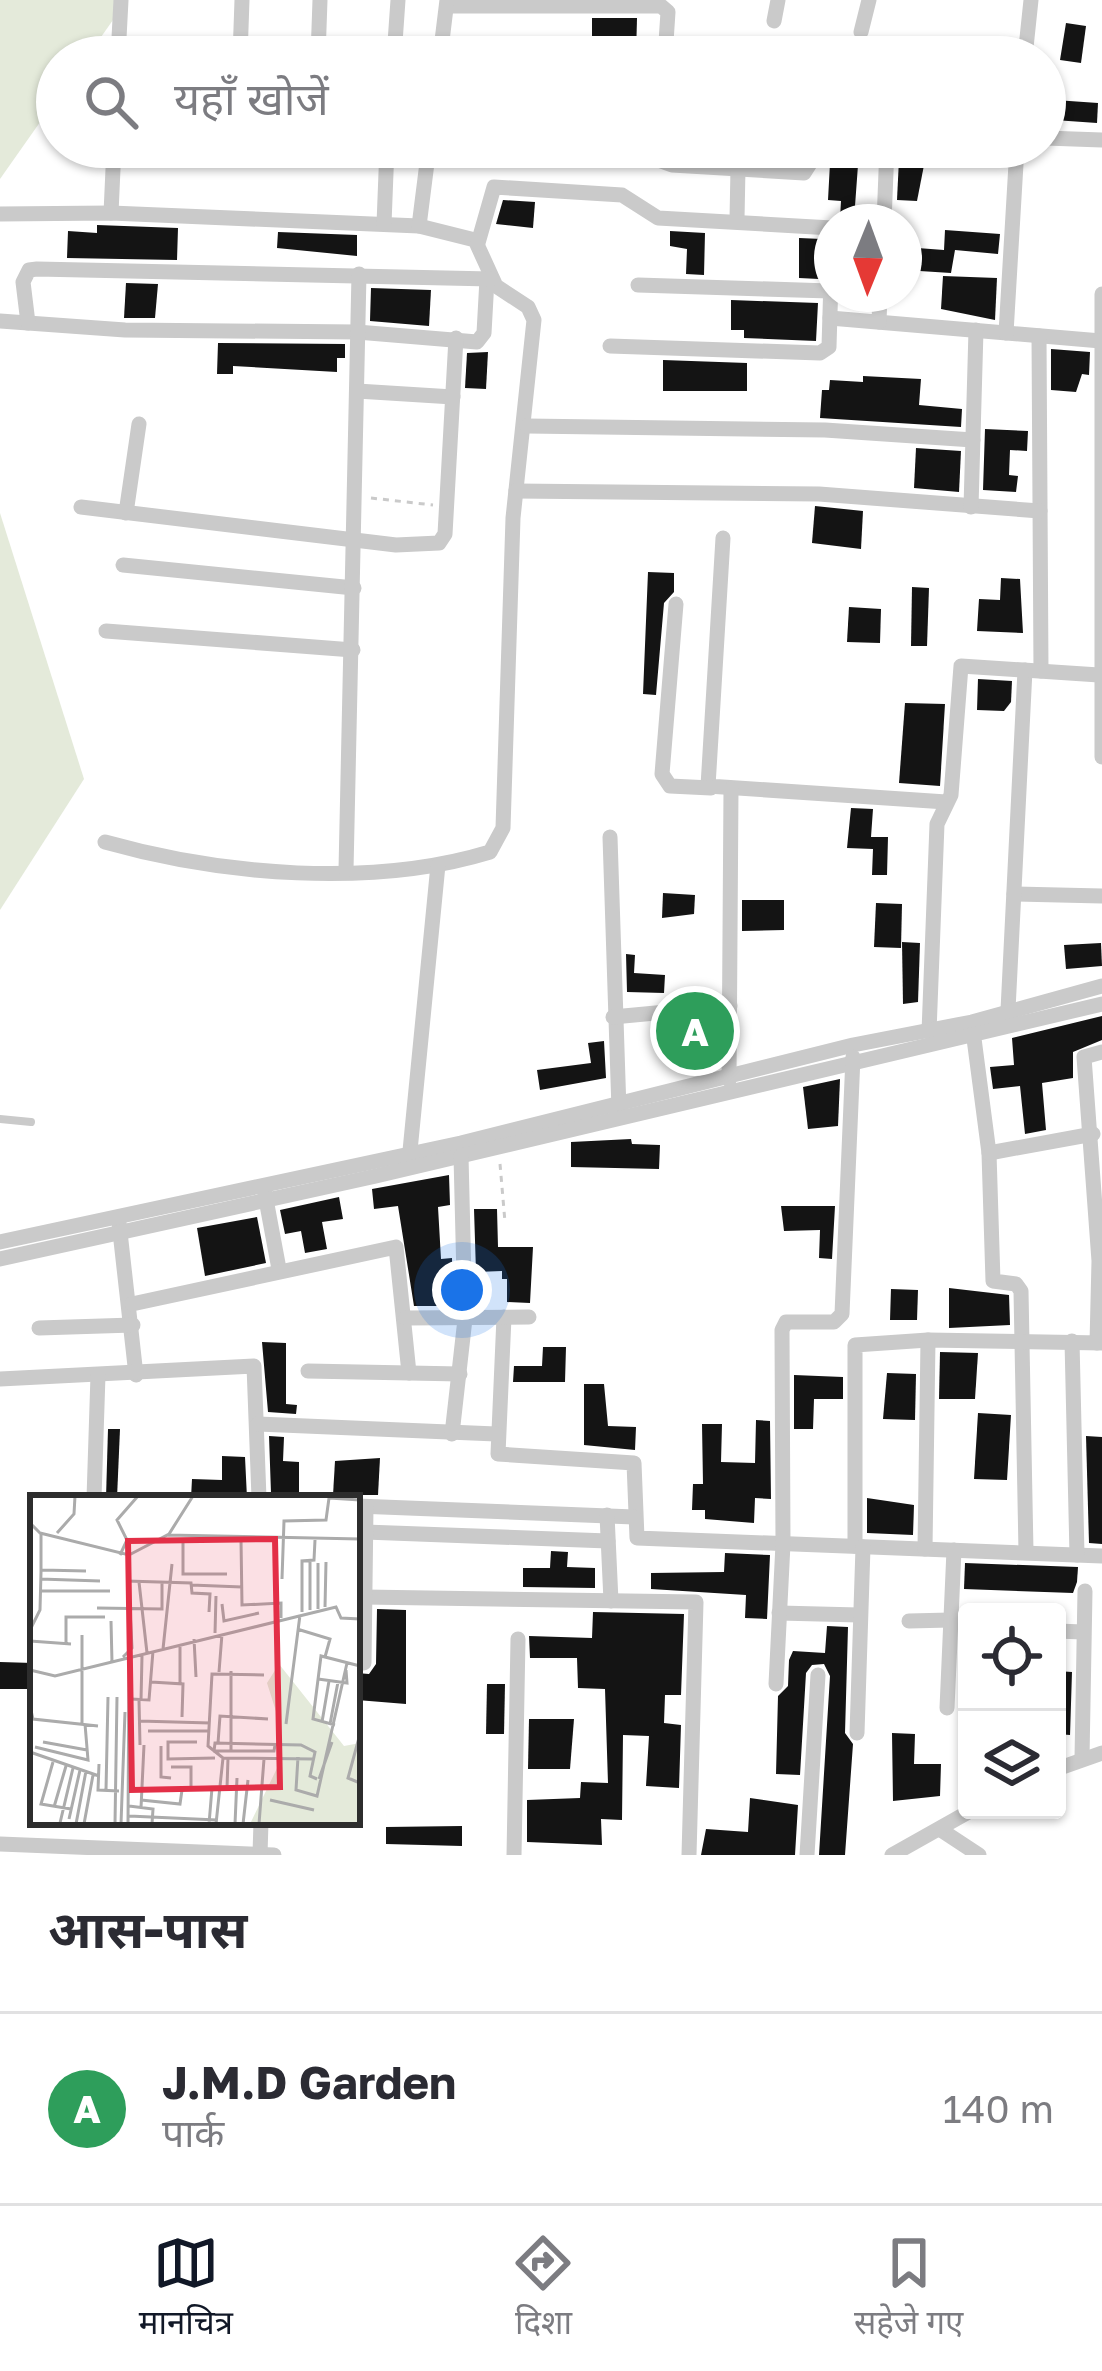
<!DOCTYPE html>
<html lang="hi">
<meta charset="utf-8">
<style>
body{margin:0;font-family:"Golos Text","Noto Sans Devanagari",sans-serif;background:#f2f2f3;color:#2b2b33}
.controls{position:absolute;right:36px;bottom:36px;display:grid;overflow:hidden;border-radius:12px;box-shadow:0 3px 9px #0004}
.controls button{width:108px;height:108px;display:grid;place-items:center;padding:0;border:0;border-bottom:3px solid #e1e1e2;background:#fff;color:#2b2b33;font:60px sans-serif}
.compass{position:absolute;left:814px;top:204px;width:108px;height:108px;border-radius:50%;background:#fff;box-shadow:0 3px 9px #0004;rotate:181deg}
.you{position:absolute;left:462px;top:1290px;width:42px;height:42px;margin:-30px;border:9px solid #fff;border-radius:50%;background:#1a73e8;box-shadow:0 0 0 18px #1a73e833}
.badge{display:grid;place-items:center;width:78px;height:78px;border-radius:50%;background:#111827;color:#fff;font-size:39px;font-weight:700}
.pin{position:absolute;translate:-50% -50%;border:6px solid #fff;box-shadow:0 3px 12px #0006}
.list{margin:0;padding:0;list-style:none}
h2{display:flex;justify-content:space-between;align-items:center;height:156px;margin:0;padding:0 48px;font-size:51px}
h2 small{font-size:39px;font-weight:400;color:#7c7c81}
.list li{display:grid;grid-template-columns:78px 1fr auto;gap:36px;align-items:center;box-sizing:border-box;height:192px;padding:0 48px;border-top:3px solid #e1e1e2}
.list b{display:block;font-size:45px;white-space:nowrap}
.list p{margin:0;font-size:39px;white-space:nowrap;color:#7c7c81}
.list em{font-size:39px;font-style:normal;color:#7c7c81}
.icon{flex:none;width:66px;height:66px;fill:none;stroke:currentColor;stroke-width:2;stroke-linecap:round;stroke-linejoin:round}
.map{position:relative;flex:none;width:1102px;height:1855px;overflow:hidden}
.search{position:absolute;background:#fff;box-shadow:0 3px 9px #0004;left:36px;right:36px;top:36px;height:132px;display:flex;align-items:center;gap:30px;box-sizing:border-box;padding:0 42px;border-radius:66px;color:#7c7c81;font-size:45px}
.sheet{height:348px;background:#fff}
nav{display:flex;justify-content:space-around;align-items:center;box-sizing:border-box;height:168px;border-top:3px solid #e1e1e2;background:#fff;font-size:33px;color:#7c7c81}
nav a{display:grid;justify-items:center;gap:6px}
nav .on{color:#111827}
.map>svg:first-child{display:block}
.green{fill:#e4eada}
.building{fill:#141414}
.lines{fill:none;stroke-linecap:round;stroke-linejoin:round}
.path{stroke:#cacaca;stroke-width:3;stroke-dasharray:6 6;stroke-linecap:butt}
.service{stroke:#cacaca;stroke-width:8}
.minor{stroke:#cacaca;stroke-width:15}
.inset-road{fill:none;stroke:#ababab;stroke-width:3}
.view{fill:#e32f47;fill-opacity:0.15;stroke:#e32f47;stroke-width:6}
.inset-edge{fill:none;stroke:#2d2d2d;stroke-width:6}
</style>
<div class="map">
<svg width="1102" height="1855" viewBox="0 0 1102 1855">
<rect width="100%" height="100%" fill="#fff"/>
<g class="green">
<path d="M0 0H127L87 57H57V98L0 179Z"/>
<path d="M0 513 84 779 0 910Z"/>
</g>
<g class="building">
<path d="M592 18H637L636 57 592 54Z"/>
<path d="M1066 23 1086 26 1081 63 1060 60Z"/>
<path d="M1055 100 1098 103 1097 123 1054 120Z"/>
<path d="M899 159 925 160 917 201 897 200Z"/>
<path d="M830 163 858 165 855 206 873 207 872 222 840 219 841 201 828 200Z"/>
<path d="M503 200 535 202 533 228 496 224Z"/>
<path d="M97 225 178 228 177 260 67 258 68 231 97 233Z"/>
<path d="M945 230 1000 234 998 254 955 250 951 273 904 270V247L944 250Z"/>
<path d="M670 231 705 233 704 275 686 274 687 249 670 246Z"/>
<path d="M278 232 357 235V256L277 248Z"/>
<path d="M799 238 822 239 819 279 799 278Z"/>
<path d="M943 276 997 278 995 320 941 309Z"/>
<path d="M126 283 158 284 155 318H124Z"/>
<path d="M371 288 431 290 429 326 370 321Z"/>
<path d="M731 300 818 303 816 341 744 338V330H731Z"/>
<path d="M218 343 345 344V358H337V372L233 366V374H217Z"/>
<path d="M1051 349 1090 352 1089 375 1082 374 1076 392 1051 390Z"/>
<path d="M488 352 486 389 465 388 467 353Z"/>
<path d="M663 360 747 363V391H663Z"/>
<path d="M863 376 921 379 919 405 962 409 961 427 820 418 822 390H829L830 380 863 382Z"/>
<path d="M985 429 1028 431 1027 451 1010 450 1009 475 1018 476 1016 492 983 490Z"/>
<path d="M916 448 961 451 959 492 914 488Z"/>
<path d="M815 506 863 511 861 549 812 543Z"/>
<path d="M648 572 674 573V592L664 603 656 695 643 694Z"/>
<path d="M1001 578 1020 579 1023 633 977 631 979 599 1000 600Z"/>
<path d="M912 587 929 588 927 646H911Z"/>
<path d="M849 607 881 609 880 643 847 642Z"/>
<path d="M978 679 1012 681 1011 702 1004 711 977 710Z"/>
<path d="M905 703 945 704 940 786 899 783Z"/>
<path d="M851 808 873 809 871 837H888L887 875H872L873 849 847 848Z"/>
<path d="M663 893 695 895 694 914 662 918Z"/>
<path d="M742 900H784V930L742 931Z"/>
<path d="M876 903 902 904 901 948 874 947Z"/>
<path d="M902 942 920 943 918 1002 903 1004Z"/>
<path d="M1101 943 1102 966 1066 969 1064 945Z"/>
<path d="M626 954 635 955 634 973 665 975 664 993 627 992Z"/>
<path d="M1102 1016V1040L1073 1052V1078L1042 1083 1046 1130 1025 1134 1020 1086 993 1089 990 1067 1014 1065 1012 1038Z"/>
<path d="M716 1019 717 1043 667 1050 663 1024Z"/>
<path d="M604 1041 606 1078 540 1090 537 1070 591 1063 588 1043Z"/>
<path d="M840 1079 838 1126 808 1129 803 1087Z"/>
<path d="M631 1139 632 1144 660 1145 659 1169 571 1167V1142Z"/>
<path d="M449 1175 450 1205 438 1207 441 1259 452 1258 453 1306H414L398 1206 374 1209 372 1189Z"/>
<path d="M339 1197 343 1219 322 1222 327 1249 305 1253 301 1231 285 1234 280 1210Z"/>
<path d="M781 1206H835L832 1259 819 1258 820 1230 784 1231Z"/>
<path d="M474 1209H497L498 1247H533L530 1303 507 1302V1279H502V1271L476 1272Z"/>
<path d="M257 1217 266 1263 205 1276 197 1228Z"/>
<path d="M949 1288 1009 1295 1010 1325 949 1328Z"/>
<path d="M891 1289 918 1290 917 1320H890Z"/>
<path d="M262 1342 286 1343V1404L297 1405 296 1414 268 1412Z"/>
<path d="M543 1347H566L565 1382H513L514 1366H542Z"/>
<path d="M940 1352 978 1353 975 1399H939Z"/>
<path d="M887 1373 916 1374 915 1420 883 1419Z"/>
<path d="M794 1375 843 1377V1399H814L813 1429H794Z"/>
<path d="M584 1384H604L608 1426 636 1427 635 1450 584 1445Z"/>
<path d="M978 1413 1011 1415 1007 1480 974 1479Z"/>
<path d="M756 1420 770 1421 771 1499 755 1498 754 1523 705 1519V1510H692L693 1484H703L702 1424H722L721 1462 755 1463Z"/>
<path d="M108 1429H120L117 1498H106Z"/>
<path d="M269 1436 284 1437 283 1461 299 1462V1493H271Z"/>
<path d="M1086 1436 1102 1437V1544L1089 1543Z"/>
<path d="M222 1456 245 1457 247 1498H191L192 1479 222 1480Z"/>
<path d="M380 1458 378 1495H333L335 1461Z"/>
<path d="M867 1498 914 1505 913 1535 867 1533Z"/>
<path d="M551 1551 568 1552 567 1567 595 1568V1588L523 1587V1568H550Z"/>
<path d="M725 1553 770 1555 767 1619 745 1618 746 1595 651 1589V1573L724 1572Z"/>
<path d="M965 1563 1078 1567 1077 1582 1073 1593 964 1589Z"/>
<path d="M377 1609 406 1610V1704L357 1700V1673L369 1674 376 1664Z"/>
<path d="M593 1612 684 1614 681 1695H665L664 1723 681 1725 679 1788 646 1786 649 1736 623 1735 622 1820 601 1819 602 1845 527 1842V1800L580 1798 581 1782 608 1783 605 1689 578 1688 577 1658H530L529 1636 592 1638Z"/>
<path d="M827 1626 848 1627 845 1733 853 1744 845 1855H819L830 1676 824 1664 812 1665 806 1673 800 1775 776 1774 778 1696 788 1686 789 1660 793 1651 825 1653Z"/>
<path d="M0 1662 33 1663V1689H0Z"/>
<path d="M1057 1671 1072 1672 1070 1735 1057 1734Z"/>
<path d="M487 1684H505L504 1734H486Z"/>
<path d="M529 1719H574L570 1769H528Z"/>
<path d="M892 1733 915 1734 914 1764H941L940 1796 893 1801Z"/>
<path d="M750 1798 798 1805 795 1855H701L706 1829 748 1832Z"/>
<path d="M462 1826V1846L386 1844V1827Z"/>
</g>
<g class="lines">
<g class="path">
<path d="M371 498 433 505"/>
<path d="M500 1164 505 1222"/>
</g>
<path class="service" d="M0 1119 31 1122"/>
<g class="minor">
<path d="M447 6H661L668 12 665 57"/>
<path d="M774 21 778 0"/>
<path d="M861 32 869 0"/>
<path d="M118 57 121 0"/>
<path d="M240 57 242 0"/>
<path d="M318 57 320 0"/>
<path d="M394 57 398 0"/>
<path d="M440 57 447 0"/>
<path d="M1025 57 1031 0"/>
<path d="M1045 138 1102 140"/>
<path d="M252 147V154"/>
<path d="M660 147 661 161 672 165 804 173 811 162"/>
<path d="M111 213 114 147"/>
<path d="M0 214 111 213 419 226 475 240 496 286 528 307 534 320 513 518 503 828 490 852C372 888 222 875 105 842"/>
<path d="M737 219 738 168"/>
<path d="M884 222 887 147"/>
<path d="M384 224 387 147"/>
<path d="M419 226 429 147"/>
<path d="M478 243 494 187 622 195 658 218 832 228"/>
<path d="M638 285 830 291"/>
<path d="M1102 294V757"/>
<path d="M830 318 1101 341"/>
<path d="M0 321 125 330 357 332 477 342 484 333 487 279"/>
<path d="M879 322 880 294"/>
<path d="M28 323 23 282 29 270 37 269 491 279"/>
<path d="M1006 333 1017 147"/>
<path d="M1039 336 1041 671"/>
<path d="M610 346 820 353 829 347 832 246"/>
<path d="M357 391 453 397"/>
<path d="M527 426 825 430 973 440"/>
<path d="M516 491 819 494 1040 511"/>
<path d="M81 507 396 545 439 543 445 534 456 338"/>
<path d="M971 507 976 330"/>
<path d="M126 513 139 424"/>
<path d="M723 538 708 786 946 802"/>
<path d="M123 565 354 588"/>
<path d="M676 604 662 774 670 786 711 788"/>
<path d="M106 631 353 650"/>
<path d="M610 837 619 1110"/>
<path d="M346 870 359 274"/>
<path d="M1014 894 1102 896"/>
<path d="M1008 1010 1025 670"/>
<path d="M613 1017 730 1006"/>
<path d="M973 1031 989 1153 993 1281 1016 1284 1021 1291 1026 1552"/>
<path d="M929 1032 937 824 951 795 961 666 1099 675"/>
<path d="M729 1080 731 789"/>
<path d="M989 1153 1093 1134"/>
<path d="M409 1161 438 865"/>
<path d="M265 1194 279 1269"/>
<path d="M119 1223 136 1375"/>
<path d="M0 1242 461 1143 853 1045 972 1022 1102 986"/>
<path d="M0 1259 376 1176 1102 1004"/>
<path d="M132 1304 396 1247 409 1373"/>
<path d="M504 1317 498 1454 634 1463 637 1538 1102 1556"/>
<path d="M406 1318 529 1317"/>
<path d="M39 1328 133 1325"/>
<path d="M1072 1341 1077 1555"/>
<path d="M1097 1343 1099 1261 1084 1057 1102 1052"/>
<path d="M308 1371 460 1374"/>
<path d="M0 1379 254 1366 259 1498"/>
<path d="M258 1424 496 1434"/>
<path d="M452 1434 465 1319 461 1156"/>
<path d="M94 1498 98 1375"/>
<path d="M357 1506 634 1517"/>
<path d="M607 1515 611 1601"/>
<path d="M365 1532 608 1541"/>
<path d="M855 1546V1345L928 1340 1102 1343"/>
<path d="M925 1549 928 1340"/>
<path d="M364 1597 696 1602 689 1855"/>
<path d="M779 1613 859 1615"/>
<path d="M909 1621 950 1620"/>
<path d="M1057 1631 1083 1632"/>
<path d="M364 1663 366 1507"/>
<path d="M776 1684 783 1544 782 1330 786 1322H834L842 1314 853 1057"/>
<path d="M947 1708 954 1550"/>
<path d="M857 1733 863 1547"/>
<path d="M1082 1758 1085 1591"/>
<path d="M1057 1769 1102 1753"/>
<path d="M941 1830 979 1855"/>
<path d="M0 1844 274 1855"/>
<path d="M260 1854 261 1822"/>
<path d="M514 1855 518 1639"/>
<path d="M807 1855 818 1675"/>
<path d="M892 1855 972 1810"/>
</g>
</g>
<g transform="translate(30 1495)">
<rect width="330" height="330" fill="#fff"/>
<path d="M249 169 314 251 330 248V329H220L250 267V229L237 188Z" fill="#e4eada"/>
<path class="inset-road" d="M0 28 11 39V77L10 115 0 135M10 38 99 60 139 39 163 1M27 38 44 19 45 1M137 40 330 44M153 43V79H197M211 45 212 110 251 108V123M90 60 97 45 87 25 108 1M288 68V114M12 75 56 76M10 84 70 86M252 84 254 26 296 25 299 3 330 5M96 86 161 88 162 98 180 99 179 117M109 87 117 158M161 90 212 92M11 96H80M192 109 194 126 229 118M295 112 296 67M67 113 132 114V87M280 115V65M272 117V66L284 65 285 45M81 126 82 167M267 134 300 144 295 162M185 138 186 101M164 144 166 182M0 146 41 149M36 149V122H75M150 150V188M133 154 142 69M93 162 102 153 100 115M0 175 25 181 306 112 311 123 330 124M189 177 192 139M234 180 182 179 178 251 193 263 283 264M288 184 317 188 316 175M121 187 153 189 152 222M101 204 119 205 123 156M109 205 110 250M111 205 112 161M0 211 3 224 68 231M109 226 180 228M292 227 299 186M52 228V140M256 229 270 120M300 229 308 187M305 230 283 224 291 161 330 171M118 236H178M330 239 318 283 330 288M13 247 57 255M167 247H138V264L185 263M188 248 190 221 238 224M131 251V282L141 283M5 252 58 265 55 229M183 256H244L245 250M184 256 185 248 271 250 285 257 280 281 287 284M201 256V176M0 257 69 281M268 262 266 295 287 301 317 168M198 263 197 293 207 294M23 267 11 309 41 314M69 269 68 295 89 296M141 272H161V293L190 292M289 284 302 247M76 295 78 202M111 305 150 309 152 295 161 293M240 305 284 315M99 311 123 314 122 329M24 312 36 271M111 313 114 250M99 321 187 325M39 324 50 275M30 328 43 273M46 329 56 276M54 329 63 280M85 329 87 202M91 329 95 217M98 329 99 165M179 329 182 293M186 329 193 263M205 329 207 283M213 329 218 285M229 329 234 264"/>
<path class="view" d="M245 44 250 292 102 295 98 46Z"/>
<rect width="330" height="330" class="inset-edge"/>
</g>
</svg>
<div class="controls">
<button><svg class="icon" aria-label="locate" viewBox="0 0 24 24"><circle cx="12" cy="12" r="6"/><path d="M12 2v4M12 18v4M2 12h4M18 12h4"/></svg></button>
<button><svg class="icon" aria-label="layers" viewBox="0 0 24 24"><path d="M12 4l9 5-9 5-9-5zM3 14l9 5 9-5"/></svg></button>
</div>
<svg class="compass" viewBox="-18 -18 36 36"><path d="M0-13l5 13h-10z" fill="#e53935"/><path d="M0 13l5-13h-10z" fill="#7c7c81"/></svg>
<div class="you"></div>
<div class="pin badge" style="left:695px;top:1031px;background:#2e9e5b">A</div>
<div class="search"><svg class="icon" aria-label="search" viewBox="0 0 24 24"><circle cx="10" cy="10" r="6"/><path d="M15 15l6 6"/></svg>यहाँ खोजें</div>
</div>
<section class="sheet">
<h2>आस-पास<small></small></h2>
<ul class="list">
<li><span class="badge" style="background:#2e9e5b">A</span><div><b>J.M.D Garden</b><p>पार्क</p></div><em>140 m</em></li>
</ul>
</section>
<nav>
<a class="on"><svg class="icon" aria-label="map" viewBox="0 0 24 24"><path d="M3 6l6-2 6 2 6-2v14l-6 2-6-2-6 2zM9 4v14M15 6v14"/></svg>मानचित्र</a>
<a><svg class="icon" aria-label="directions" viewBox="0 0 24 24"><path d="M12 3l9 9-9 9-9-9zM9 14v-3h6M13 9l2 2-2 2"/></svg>दिशा</a>
<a><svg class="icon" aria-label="saved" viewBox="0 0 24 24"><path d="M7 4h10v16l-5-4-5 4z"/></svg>सहेजे गए</a>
</nav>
